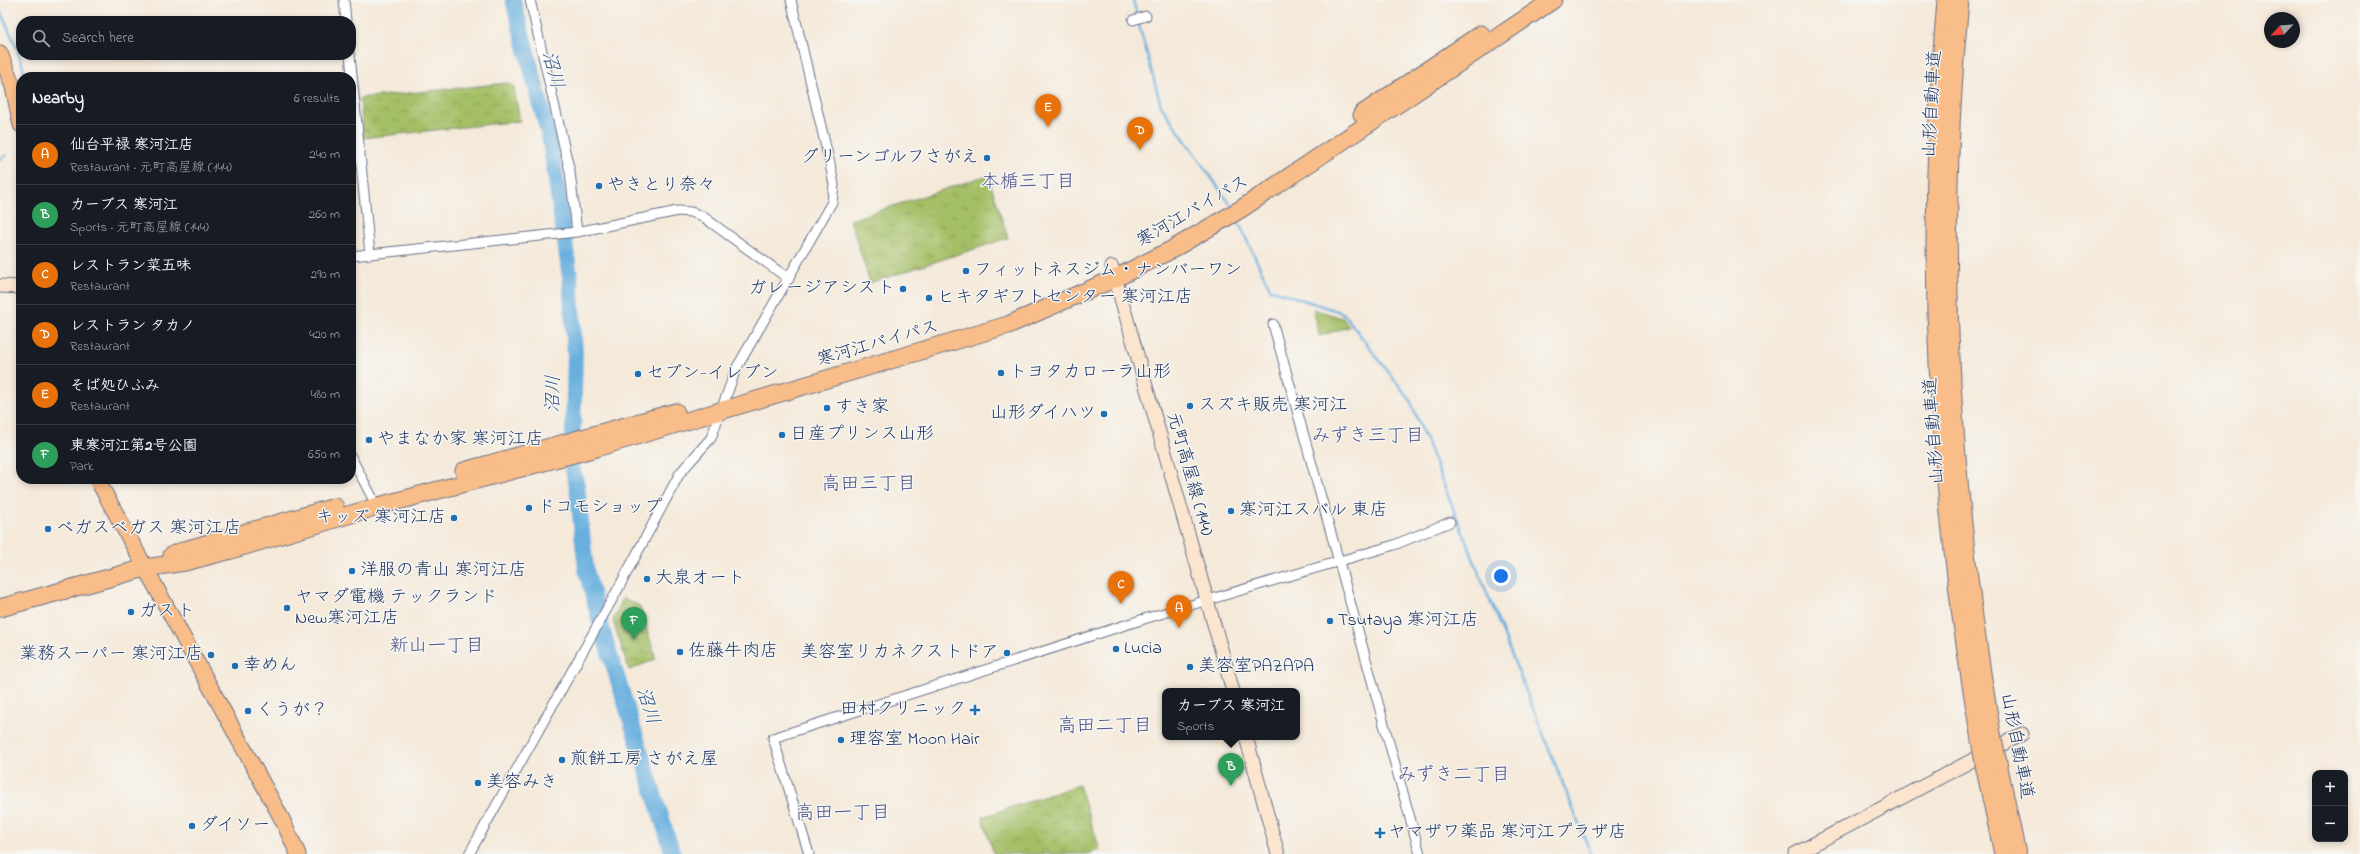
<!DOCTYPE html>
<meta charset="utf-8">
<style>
body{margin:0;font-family:"Indie Flower","Klee One",sans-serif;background:#20242c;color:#f1f3f6}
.controls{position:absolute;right:12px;bottom:12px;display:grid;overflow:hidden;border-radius:8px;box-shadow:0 2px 6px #0003}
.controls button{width:36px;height:36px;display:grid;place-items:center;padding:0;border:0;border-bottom:1px solid #363941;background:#171b24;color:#f1f3f6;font:20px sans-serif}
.compass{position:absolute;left:2264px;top:12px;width:36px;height:36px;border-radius:50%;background:#171b24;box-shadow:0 2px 6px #0003;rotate:244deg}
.you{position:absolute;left:1501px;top:576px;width:14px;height:14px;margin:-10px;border:3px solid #fff;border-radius:50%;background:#1a73e8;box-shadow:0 0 0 6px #1a73e833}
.badge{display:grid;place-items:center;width:26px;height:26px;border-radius:50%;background:#ea580c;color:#fff;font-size:13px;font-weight:700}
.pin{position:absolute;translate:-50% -33px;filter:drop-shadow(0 1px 2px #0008)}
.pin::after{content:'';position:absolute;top:21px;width:14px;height:12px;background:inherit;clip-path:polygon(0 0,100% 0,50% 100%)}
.popup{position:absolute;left:1162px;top:688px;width:138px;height:52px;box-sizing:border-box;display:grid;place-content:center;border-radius:8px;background:#171b24;filter:drop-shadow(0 1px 3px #0005);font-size:13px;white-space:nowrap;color:#9ea1a6}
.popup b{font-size:15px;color:#f1f3f6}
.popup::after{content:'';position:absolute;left:50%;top:100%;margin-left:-8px;border:8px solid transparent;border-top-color:#171b24}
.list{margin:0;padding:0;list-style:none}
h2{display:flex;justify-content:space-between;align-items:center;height:52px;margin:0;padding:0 16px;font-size:17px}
h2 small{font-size:13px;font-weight:400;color:#9ea1a6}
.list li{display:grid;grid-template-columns:26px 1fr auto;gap:12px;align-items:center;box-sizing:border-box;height:60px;padding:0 16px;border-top:1px solid #363941}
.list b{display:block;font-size:15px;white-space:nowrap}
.list p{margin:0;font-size:13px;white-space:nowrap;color:#9ea1a6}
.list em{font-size:13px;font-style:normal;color:#9ea1a6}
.icon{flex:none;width:22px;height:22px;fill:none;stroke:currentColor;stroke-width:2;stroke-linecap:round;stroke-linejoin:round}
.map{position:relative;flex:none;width:2360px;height:854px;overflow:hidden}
.search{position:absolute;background:#171b24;box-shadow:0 2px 6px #0003;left:16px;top:16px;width:340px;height:44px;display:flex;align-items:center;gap:10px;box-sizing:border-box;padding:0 14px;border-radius:16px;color:#9ea1a6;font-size:15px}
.panel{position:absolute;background:#171b24;box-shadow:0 2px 6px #0003;left:16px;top:72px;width:340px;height:412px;border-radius:16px}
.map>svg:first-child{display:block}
.grass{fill:url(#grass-tufts);stroke:#607762}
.park{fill:url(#park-crowns);stroke:#607762}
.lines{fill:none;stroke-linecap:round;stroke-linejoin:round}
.stream{stroke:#67afde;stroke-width:2.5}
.river{stroke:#67afde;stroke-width:16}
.street-casing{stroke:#677089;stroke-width:11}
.secondary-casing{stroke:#677089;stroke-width:15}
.primary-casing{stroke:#677089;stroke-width:17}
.highway-casing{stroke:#677089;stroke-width:19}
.street{stroke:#fff;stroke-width:9}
.secondary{stroke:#fce5cf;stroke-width:13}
.primary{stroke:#f8bd88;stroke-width:15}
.highway{stroke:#f8bd88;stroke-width:17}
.highway-bridge-casing{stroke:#677089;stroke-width:19;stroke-linecap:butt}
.highway-bridge{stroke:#f8bd88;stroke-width:17}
.poi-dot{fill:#1f6fb2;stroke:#f6f6f2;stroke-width:1.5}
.labels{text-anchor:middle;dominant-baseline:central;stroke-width:3;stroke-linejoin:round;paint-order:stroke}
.street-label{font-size:18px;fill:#1b2f5e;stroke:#f6f6f2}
.poi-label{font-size:18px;fill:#1b2f5e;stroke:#f6f6f2;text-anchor:start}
.water-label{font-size:19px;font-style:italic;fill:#325584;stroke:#f6f6f2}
.neighbourhood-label{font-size:19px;fill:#4e5489;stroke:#f6f6f2}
</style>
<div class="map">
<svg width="2360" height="854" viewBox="0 0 2360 854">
<defs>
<pattern id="grass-tufts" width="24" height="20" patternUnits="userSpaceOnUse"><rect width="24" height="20" fill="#a5bf66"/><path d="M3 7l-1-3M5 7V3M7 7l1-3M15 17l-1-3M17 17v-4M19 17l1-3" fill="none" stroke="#869c57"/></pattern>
<pattern id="park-crowns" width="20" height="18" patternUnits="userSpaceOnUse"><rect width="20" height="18" fill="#a5bf66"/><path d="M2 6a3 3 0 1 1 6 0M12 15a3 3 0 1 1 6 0" fill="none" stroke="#869c57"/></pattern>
</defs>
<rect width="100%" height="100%" fill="#f6f6f2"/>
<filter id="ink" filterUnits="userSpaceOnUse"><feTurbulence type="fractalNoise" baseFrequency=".025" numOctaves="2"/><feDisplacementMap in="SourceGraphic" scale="8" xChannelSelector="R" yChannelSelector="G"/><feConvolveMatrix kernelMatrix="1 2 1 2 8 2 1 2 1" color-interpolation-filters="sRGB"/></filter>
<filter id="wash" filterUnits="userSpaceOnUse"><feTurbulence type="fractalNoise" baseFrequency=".012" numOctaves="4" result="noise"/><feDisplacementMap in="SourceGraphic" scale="16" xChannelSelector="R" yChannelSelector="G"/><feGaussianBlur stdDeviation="0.9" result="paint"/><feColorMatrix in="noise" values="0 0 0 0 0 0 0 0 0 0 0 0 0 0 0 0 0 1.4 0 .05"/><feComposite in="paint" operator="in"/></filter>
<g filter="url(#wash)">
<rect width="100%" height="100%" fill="#f5e9d9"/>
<path class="grass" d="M988 175 1008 238 870 283 850 220Z"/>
<g class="park">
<path d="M508 83 514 87 520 121 363 138 360 98Z"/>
<path d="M1313 309 1343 318 1349 327 1319 336Z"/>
<path d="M623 598 640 606 656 659 629 670 613 621Z"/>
<path d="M1079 785 1100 850 1087 854H994L982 817Z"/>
</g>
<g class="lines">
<g class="stream">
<path d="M1133 0 1137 16"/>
<path d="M0 11 17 48 26 77"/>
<path d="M1138 21 1161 106 1232 207"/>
<path d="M0 159 6 155"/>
<path d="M1237 219 1270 289 1343 313 1410 400 1591 854"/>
</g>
<path class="river" d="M513 0 550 140 570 277 575 355 572 467 577 486 586 570 604 636 673 854"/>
</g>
</g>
<g filter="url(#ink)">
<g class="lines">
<g class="street-casing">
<g id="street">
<path d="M344 0 346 21"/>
<path d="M530 0 570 172 577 232"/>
<path d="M1133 20 1146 16"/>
<path d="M350 55 370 254"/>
<path d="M351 256 577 232 678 211 691 212 702 216 789 279"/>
<path d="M1273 324 1420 854"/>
<path d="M351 457 372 497"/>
<path d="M469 854 618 589 680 473 711 438 736 369 832 202 834 185 830 164 791 0"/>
<path d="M809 854 773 738 1147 618 1394 545 1450 522"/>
</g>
</g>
<g class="secondary-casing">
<g id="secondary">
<path d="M1112 267 1233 691"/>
<path d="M0 286 21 287"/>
<path d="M1246 737 1278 854"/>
<path d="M1795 854 2022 734"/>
</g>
</g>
<g class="primary-casing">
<g id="primary">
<path d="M0 53 13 87 21 125"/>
<path d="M97 479 282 819 298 854"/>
</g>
</g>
<g class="highway-casing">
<g id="highway">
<path d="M1946 0C1923 252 1937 490 1980 740"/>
<path d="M1960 0C1936 246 1950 491 1992 734"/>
<path d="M1362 114 1481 34"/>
<path d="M464 471 676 412"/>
<path d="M172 555 185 550 335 507"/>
<path d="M0 608 145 568 185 562 231 550 375 507 596 448 1008 325 1116 278 1171 250 1241 209 1553 0"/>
<path d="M1998 763 2017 854"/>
<path d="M1985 769 2003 854"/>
</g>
</g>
<use href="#street" class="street"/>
<use href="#secondary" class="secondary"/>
<use href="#primary" class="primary"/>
<use href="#highway" class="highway"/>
<g class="highway-bridge-casing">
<g id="highway-bridge">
<path d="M1992 734 1998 763"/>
<path d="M1980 740 1985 769"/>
</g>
</g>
<use href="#highway-bridge" class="highway-bridge"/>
</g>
</g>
<g class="poi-dot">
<circle cx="987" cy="158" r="4"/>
<circle cx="599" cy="186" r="4"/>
<circle cx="966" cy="271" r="4"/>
<circle cx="903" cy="289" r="4"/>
<circle cx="929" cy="298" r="4"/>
<circle cx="1001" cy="373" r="4"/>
<circle cx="638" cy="374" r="4"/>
<circle cx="1190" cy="406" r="4"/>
<circle cx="827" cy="408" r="4"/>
<circle cx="1104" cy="414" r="4"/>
<circle cx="782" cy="435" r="4"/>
<circle cx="369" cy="440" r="4"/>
<circle cx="529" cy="508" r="4"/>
<circle cx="1231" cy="511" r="4"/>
<circle cx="454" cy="518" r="4"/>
<circle cx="48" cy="529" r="4"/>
<circle cx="352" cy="571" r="4"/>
<circle cx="647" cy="579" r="4"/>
<circle cx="287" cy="608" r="4"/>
<circle cx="131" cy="612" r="4"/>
<circle cx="1330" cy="621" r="4"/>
<circle cx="1116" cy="649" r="4"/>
<circle cx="680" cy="652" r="4"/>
<circle cx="1007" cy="653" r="4"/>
<circle cx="211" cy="655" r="4"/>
<circle cx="235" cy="666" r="4"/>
<circle cx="1190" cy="667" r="4"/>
<path d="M973 704h4v4h4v4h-4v4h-4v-4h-4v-4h4z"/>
<circle cx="248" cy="711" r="4"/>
<circle cx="841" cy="740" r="4"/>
<circle cx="562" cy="760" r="4"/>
<circle cx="478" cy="783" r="4"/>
<circle cx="192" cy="826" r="4"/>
<path d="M1378 827h4v4h4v4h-4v4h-4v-4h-4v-4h4z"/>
</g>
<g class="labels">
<g class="street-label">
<text transform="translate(1933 104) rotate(-87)">山形自動車道</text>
<text transform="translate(1193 212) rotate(-30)">寒河江バイパス</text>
<text transform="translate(878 344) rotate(-16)">寒河江バイパス</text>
<text transform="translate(1935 431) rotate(-94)">山形自動車道</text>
<text transform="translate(1189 474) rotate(74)">元町高屋線 (144)</text>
<text transform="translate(2016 746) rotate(79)">山形自動車道</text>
</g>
<g class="poi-label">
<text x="979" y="158" text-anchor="end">グリーンゴルフさがえ</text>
<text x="607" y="186">やきとり奈々</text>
<text x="974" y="271">フィットネスジム・ナンバーワン</text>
<text x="895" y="289" text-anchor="end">ガレージアシスト</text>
<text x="937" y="298">ヒキタギフトセンター 寒河江店</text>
<text x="1009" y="373">トヨタカローラ山形</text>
<text x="646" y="374">セブン-イレブン</text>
<text x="1198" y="406">スズキ販売 寒河江</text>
<text x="835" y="408">すき家</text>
<text x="1096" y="414" text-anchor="end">山形ダイハツ</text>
<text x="790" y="435">日産プリンス山形</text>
<text x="377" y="440">やまなか家 寒河江店</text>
<text x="537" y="508">ドコモショップ</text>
<text x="1239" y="511">寒河江スバル 東店</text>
<text x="446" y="518" text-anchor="end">キッズ 寒河江店</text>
<text x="56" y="529">ベガスベガス 寒河江店</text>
<text x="360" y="571">洋服の青山 寒河江店</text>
<text x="655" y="579">大泉オート</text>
<text x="295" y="598">ヤマダ電機 テックランド<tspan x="295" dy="21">New寒河江店</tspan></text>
<text x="139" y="612">ガスト</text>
<text x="1338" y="621">Tsutaya 寒河江店</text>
<text x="1124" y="649">Lucia</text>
<text x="688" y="652">佐藤牛肉店</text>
<text x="999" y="653" text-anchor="end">美容室リカネクストドア</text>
<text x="203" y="655" text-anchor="end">業務スーパー 寒河江店</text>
<text x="243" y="666">幸めん</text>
<text x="1198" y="667">美容室PAZAPA</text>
<text x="966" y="710" text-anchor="end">田村クリニック</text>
<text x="256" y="711">くうが？</text>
<text x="849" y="740">理容室 Moon Hair</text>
<text x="570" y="760">煎餅工房 さがえ屋</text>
<text x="486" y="783">美容みき</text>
<text x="200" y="826">ダイソー</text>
<text x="1388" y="833">ヤマザワ薬品 寒河江プラザ店</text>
</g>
<g class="water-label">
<text transform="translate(552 70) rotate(75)">沼川</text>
<text transform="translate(554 394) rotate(-89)">沼川</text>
<text transform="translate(647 706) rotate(72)">沼川</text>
</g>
<g class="neighbourhood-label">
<text x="1028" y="182">本楯三丁目</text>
<text x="1368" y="436">みずき三丁目</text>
<text x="869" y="484">高田三丁目</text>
<text x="437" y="646">新山一丁目</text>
<text x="1105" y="726">高田二丁目</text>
<text x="1454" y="775">みずき二丁目</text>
<text x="843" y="813">高田一丁目</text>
</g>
</g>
</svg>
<div class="controls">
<button>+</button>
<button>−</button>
</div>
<svg class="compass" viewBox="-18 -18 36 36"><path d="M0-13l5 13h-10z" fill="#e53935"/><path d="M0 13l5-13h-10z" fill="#9ea1a6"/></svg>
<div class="you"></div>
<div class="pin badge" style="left:1179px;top:628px;background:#e8710a">A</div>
<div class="pin badge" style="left:1231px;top:786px;background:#2e9e5b">B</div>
<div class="popup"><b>カーブス 寒河江</b>Sports</div>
<div class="pin badge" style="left:1121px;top:604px;background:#e8710a">C</div>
<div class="pin badge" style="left:1140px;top:150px;background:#e8710a">D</div>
<div class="pin badge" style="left:1048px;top:127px;background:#e8710a">E</div>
<div class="pin badge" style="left:634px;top:640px;background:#2e9e5b">F</div>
<div class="search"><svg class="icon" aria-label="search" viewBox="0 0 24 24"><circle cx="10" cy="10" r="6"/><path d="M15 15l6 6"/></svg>Search here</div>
<section class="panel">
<h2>Nearby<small>6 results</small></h2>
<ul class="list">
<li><span class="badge" style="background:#e8710a">A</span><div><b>仙台平禄 寒河江店</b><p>Restaurant · 元町高屋線 (144)</p></div><em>240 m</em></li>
<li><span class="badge" style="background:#2e9e5b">B</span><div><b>カーブス 寒河江</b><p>Sports · 元町高屋線 (144)</p></div><em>260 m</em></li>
<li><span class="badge" style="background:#e8710a">C</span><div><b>レストラン菜五味</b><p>Restaurant</p></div><em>290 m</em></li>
<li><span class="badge" style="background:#e8710a">D</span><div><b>レストラン タカノ</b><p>Restaurant</p></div><em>420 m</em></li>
<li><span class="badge" style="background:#e8710a">E</span><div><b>そば処ひふみ</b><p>Restaurant</p></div><em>480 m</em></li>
<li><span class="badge" style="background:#2e9e5b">F</span><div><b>東寒河江第2号公園</b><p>Park</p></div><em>650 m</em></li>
</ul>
</section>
</div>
